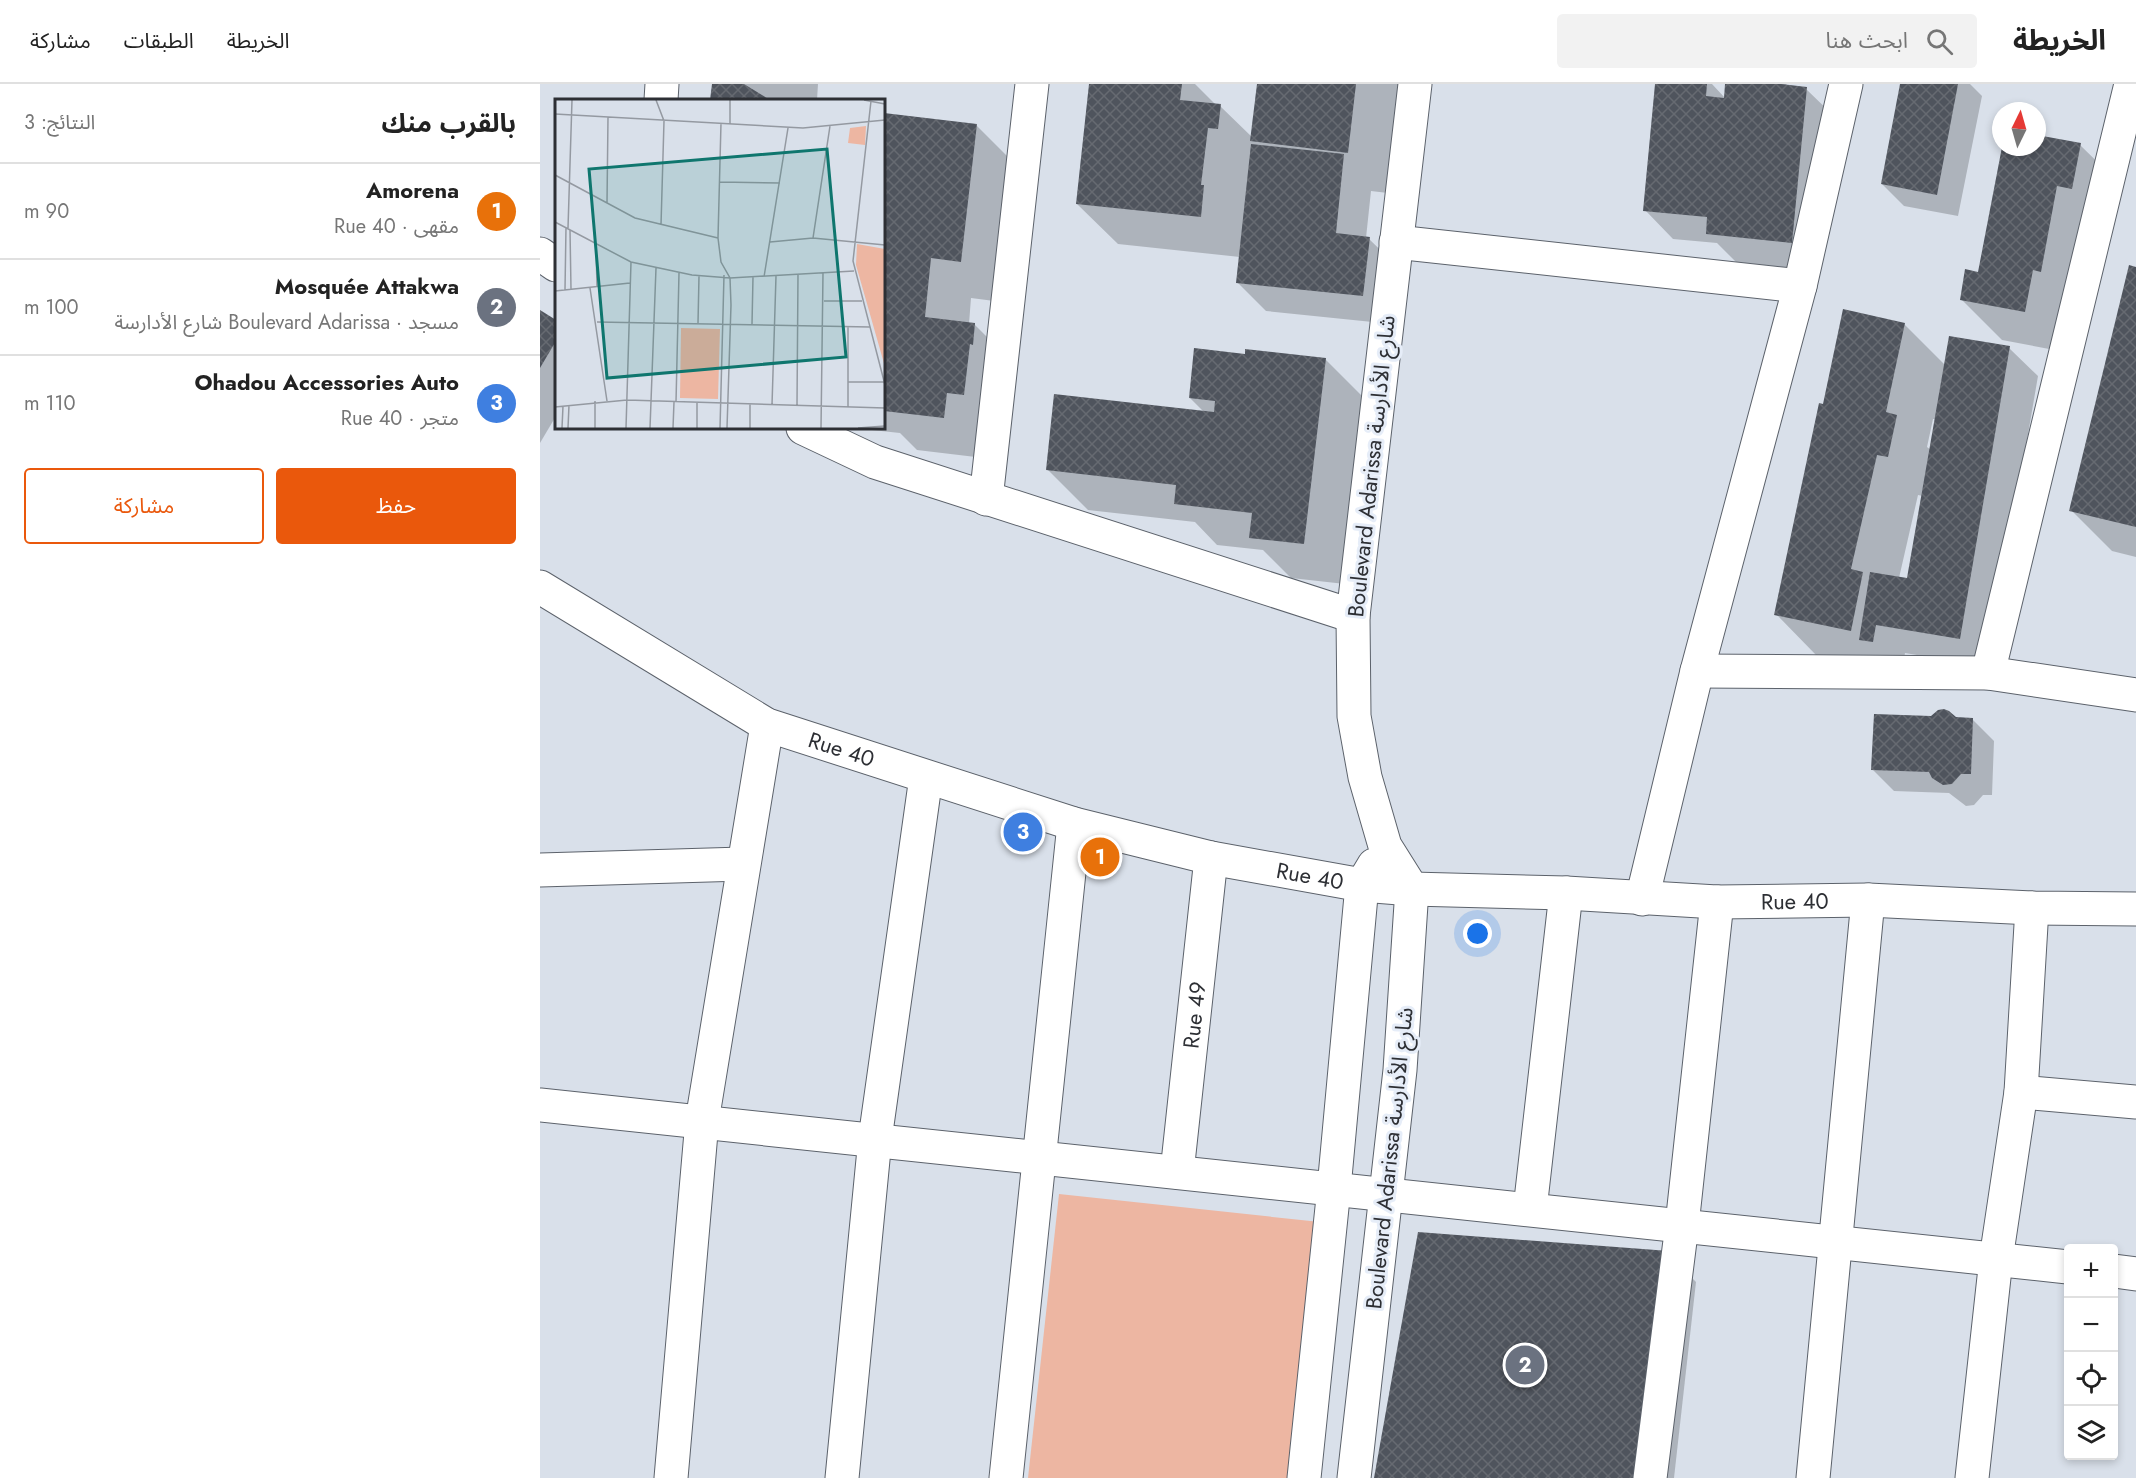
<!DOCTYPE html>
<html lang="ar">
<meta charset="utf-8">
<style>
body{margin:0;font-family:Jost,"Noto Sans Arabic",sans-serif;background:#f2f2f2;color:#222;direction:rtl}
.controls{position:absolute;right:18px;bottom:18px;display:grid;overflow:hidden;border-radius:6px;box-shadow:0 3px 9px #0003}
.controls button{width:54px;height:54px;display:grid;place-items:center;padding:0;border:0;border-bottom:2px solid #e0e0e0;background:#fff;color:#222;font:30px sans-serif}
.compass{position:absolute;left:1452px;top:18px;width:54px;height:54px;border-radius:50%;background:#fff;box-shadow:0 3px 9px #0003;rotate:5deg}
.you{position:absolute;left:938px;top:850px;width:21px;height:21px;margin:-15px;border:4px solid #fff;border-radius:50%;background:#1a73e8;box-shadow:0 0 0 9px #1a73e833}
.badge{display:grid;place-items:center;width:39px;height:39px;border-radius:50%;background:#ea580c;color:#fff;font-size:20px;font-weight:700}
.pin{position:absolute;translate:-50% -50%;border:3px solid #fff;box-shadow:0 2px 6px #0006}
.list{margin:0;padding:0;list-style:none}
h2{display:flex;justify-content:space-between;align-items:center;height:78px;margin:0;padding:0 24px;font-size:26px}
h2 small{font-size:20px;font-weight:400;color:#767676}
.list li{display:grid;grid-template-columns:39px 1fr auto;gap:18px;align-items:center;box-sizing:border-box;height:96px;padding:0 24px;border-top:2px solid #e0e0e0}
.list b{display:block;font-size:22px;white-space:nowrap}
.list p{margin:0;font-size:20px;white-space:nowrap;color:#767676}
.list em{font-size:20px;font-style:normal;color:#767676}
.actions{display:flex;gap:12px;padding:18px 24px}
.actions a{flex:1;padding:14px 0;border:2px solid #ea580c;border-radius:6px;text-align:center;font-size:21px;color:#ea580c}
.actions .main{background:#ea580c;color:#fff}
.icon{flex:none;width:33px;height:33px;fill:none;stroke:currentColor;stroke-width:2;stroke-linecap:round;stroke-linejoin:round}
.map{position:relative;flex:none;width:1596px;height:1394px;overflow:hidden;direction:ltr}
header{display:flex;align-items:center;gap:36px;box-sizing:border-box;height:84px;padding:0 30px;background:#fff;border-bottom:2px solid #e0e0e0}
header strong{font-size:28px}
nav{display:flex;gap:33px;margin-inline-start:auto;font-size:21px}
.search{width:420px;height:54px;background:#f2f2f2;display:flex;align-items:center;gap:15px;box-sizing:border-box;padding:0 21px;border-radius:6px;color:#767676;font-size:22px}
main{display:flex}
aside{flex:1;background:#fff}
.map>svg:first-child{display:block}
.park{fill:#edb6a2}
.shadow{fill:#0003;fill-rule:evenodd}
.building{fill:url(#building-cross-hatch)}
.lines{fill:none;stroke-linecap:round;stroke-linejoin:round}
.minor-casing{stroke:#5c626b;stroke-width:35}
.minor{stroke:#fff;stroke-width:33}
.labels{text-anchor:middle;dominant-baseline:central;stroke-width:6;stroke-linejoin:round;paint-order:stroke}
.street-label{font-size:22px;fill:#2d2f34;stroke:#e6edf8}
.inset-road{fill:none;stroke:#9499a1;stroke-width:1.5}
.view{fill:#0f766e;fill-opacity:0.15;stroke:#0f766e;stroke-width:3}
.inset-edge{fill:none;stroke:#2d2f34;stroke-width:3}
</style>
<header>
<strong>الخريطة</strong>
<div class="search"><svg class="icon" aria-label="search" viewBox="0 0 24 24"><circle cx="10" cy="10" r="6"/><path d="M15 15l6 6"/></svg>ابحث هنا</div>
<nav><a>الخريطة</a><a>الطبقات</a><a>مشاركة</a></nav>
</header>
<main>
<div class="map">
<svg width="1596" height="1394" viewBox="0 0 1596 1394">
<defs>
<pattern id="building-cross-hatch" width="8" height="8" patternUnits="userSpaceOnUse" patternTransform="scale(1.5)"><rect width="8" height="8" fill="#4f545d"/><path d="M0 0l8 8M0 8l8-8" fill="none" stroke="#666a71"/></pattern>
</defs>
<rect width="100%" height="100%" fill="#d9e0ea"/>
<path class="park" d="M519 1110 780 1138 747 1394H488Z"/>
<g class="shadow">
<path d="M173 0H278L277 16H171Z"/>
<path d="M550 0H655L676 21 680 22 712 53 718 0H861L848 109 831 107 826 154 829 155 858 183 852 240 726 227 697 198 700 173 578 160 537 120Z"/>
<path d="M1117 0H1172L1185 14 1187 0H1246L1249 3 1266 5 1295 33 1280 187 1196 178 1177 159 1133 155 1105 126Z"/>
<path d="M1362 0H1430L1442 12 1418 132 1364 122 1342 100Z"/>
<path d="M344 31 436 41 477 82 462 218 431 214 429 240H434L475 281 444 374 377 366 360 349 313 344H344Z"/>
<path d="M1497 52 1540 61 1581 101 1525 268 1462 256 1421 215 1440 190 1463 63H1497Z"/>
<path d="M1596 184V473L1572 467 1531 426Z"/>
<path d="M0 228 16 238V332L0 359Z"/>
<path d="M1364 240 1405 281 1469 264 1498 292 1448 583 1365 569 1362 586 1351 587 1276 571 1236 530 1284 322ZM1393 335H1396L1391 366 1387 363ZM1378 411 1383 412 1368 496 1359 494Z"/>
<path d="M706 272 785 275 826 316 805 500 751 494 723 466 677 461 655 438 548 426 508 386 665 329 650 314Z"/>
<path d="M1415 634 1432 635 1454 657 1452 711H1443L1434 721 1426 722 1409 709 1354 707 1333 686Z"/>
<path d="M1128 1169 1156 1198 1134 1394H836Z"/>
</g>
<g class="building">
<path d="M172 0H204L230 16H170Z"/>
<path d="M549 0H642L640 16 681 20 678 45 668 44 661 101H664L661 133 536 120Z"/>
<path d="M717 0H816L808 69 710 57Z"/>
<path d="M1115 0H1167L1166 12 1184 14 1185 0H1241L1267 3 1252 159 1166 150 1167 133 1103 127Z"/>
<path d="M1360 0H1418L1397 111 1341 100Z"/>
<path d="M344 29 437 40 421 178 391 174 385 233 435 239 433 261 430 260 424 311 407 309 404 334 344 327Z"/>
<path d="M1497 51 1541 59 1532 105 1517 102 1501 188 1493 186 1485 228 1420 216 1425 185 1438 188 1462 63H1497Z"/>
<path d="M711 60 804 70 796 149 830 153 823 212 696 199Z"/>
<path d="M1589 181 1596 183V443L1529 427Z"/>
<path d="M1303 225 1365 239 1346 328 1357 331 1348 373 1337 371 1311 485 1323 488 1311 547 1234 531 1279 319 1283 320Z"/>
<path d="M0 226 16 236V257L0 284Z"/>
<path d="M1409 252 1470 262 1420 555 1336 541 1333 558 1319 556 1330 488 1367 494Z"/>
<path d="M654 264 705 270V265L786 274 764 460 709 454 712 429 634 420 636 401 506 386 514 310 674 328 675 317 649 314Z"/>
<path d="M1404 625 1409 627 1416 633 1433 634 1431 690H1421L1412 700 1403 701 1392 694 1389 688 1331 686 1334 630 1391 632 1398 626Z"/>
<path d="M878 1148 1129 1167 1102 1394H834Z"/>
</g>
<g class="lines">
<g class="minor-casing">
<g id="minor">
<path d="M121 16 122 0"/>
<path d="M856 158 1260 202"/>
<path d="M0 170 16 181"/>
<path d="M263 344 335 378 813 532"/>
<path d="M446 415 492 0"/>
<path id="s1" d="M0 503 227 641 534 740 671 774 822 801 872 805 1026 809 1177 818 1328 816 1492 824 1596 825"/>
<path d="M1157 587 1448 589 1596 611"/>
<path d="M1448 589 1591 0"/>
<path d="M0 786 203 780"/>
<path d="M1102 815 1157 587 1260 202 1306 0"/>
<path d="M1481 1008 1596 1018"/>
<path d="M0 1021 1528 1183"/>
<path id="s2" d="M637 1088 671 774"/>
<path d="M990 1125 1026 809"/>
<path d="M1574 1187 1596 1190"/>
<path d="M131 1394 162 1037 227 641"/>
<path d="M302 1394 335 1055 386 693"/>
<path d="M466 1394 534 740"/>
<path d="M764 1394 794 1104 822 801 834 781"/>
<path d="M814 1394 860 986 872 805 845 762 825 693 814 632 813 532 875 0"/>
<path d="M1110 1394 1142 1141 1177 818"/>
<path d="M1273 1394 1328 816"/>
<path d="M1432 1394 1456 1175 1481 1008 1492 824"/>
</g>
</g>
<use href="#minor" class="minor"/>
</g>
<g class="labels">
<g class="street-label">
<text transform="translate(831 382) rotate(-84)">Boulevard Adarissa شارع الأدارسة</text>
<text stroke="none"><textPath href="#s1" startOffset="344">Rue 40</textPath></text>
<text stroke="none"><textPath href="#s1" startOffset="830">Rue 40</textPath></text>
<text stroke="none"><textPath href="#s1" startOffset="1316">Rue 40</textPath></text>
<text stroke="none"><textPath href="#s2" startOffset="158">Rue 49</textPath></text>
<text transform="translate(849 1074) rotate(-84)">Boulevard Adarissa شارع الأدارسة</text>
</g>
</g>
<g transform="translate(15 15)">
<rect width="330" height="330" fill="#d9e0ea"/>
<path d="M311 27 310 46 293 44 295 29ZM302 145 330 150V268L301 166Z" fill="#edb6a2"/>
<path d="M126 229 165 230 163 300 125 299Z" fill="#edb6a2"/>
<path class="inset-road" d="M101 1 109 22 106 126M309 1 330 5M316 2 298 162 330 286M0 15 248 29 330 21M166 24 163 139 166 163 175 179 176 206 172 329M175 25V1M0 76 80 119 163 139M164 83 225 84M52 104 53 18M0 123 76 163 137 176 175 179 299 172M13 129 17 1M15 131 16 190M258 139 275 27M215 143 258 139 330 146M41 146 42 188M209 178 233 29M35 189 52 302M10 191 11 128M0 192 75 184M269 202H307M42 223 315 228M143 224 144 177M197 225 198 178M293 227V308M293 283H329M121 303 124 174M217 306 221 177M242 306 243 175M0 308 72 301 330 309M7 329 8 307M13 329 14 306M40 329V302M71 329 76 163M95 329 101 169M118 329 119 303M142 329V304M165 329 169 176M195 329V305M266 329 268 174M303 329 330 327"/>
<path class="view" d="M272 50 291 258 52 279 34 70Z"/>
<rect width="330" height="330" class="inset-edge"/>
</g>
</svg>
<div class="controls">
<button>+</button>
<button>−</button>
<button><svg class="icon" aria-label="locate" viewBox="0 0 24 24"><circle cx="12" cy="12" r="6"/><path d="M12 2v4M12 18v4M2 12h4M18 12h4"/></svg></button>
<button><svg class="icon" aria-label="layers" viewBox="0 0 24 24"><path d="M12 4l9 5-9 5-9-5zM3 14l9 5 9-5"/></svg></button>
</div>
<svg class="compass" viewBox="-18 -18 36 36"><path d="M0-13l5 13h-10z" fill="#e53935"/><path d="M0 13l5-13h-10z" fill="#767676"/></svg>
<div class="you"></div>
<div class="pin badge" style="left:560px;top:773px;background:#e8710a">1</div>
<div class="pin badge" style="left:985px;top:1281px;background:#6b7280">2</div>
<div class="pin badge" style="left:483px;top:748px;background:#3f7fe0">3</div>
</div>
<aside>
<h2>بالقرب منك<small>النتائج: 3</small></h2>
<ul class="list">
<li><span class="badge" style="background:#e8710a">1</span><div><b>Amorena</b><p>مقهى · Rue 40</p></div><em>90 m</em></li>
<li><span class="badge" style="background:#6b7280">2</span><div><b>Mosquée Attakwa</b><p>مسجد · Boulevard Adarissa شارع الأدارسة</p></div><em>100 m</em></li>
<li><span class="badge" style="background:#3f7fe0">3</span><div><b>Ohadou Accessories Auto</b><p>متجر · Rue 40</p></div><em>110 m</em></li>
</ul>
<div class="actions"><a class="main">حفظ</a><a>مشاركة</a></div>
</aside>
</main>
